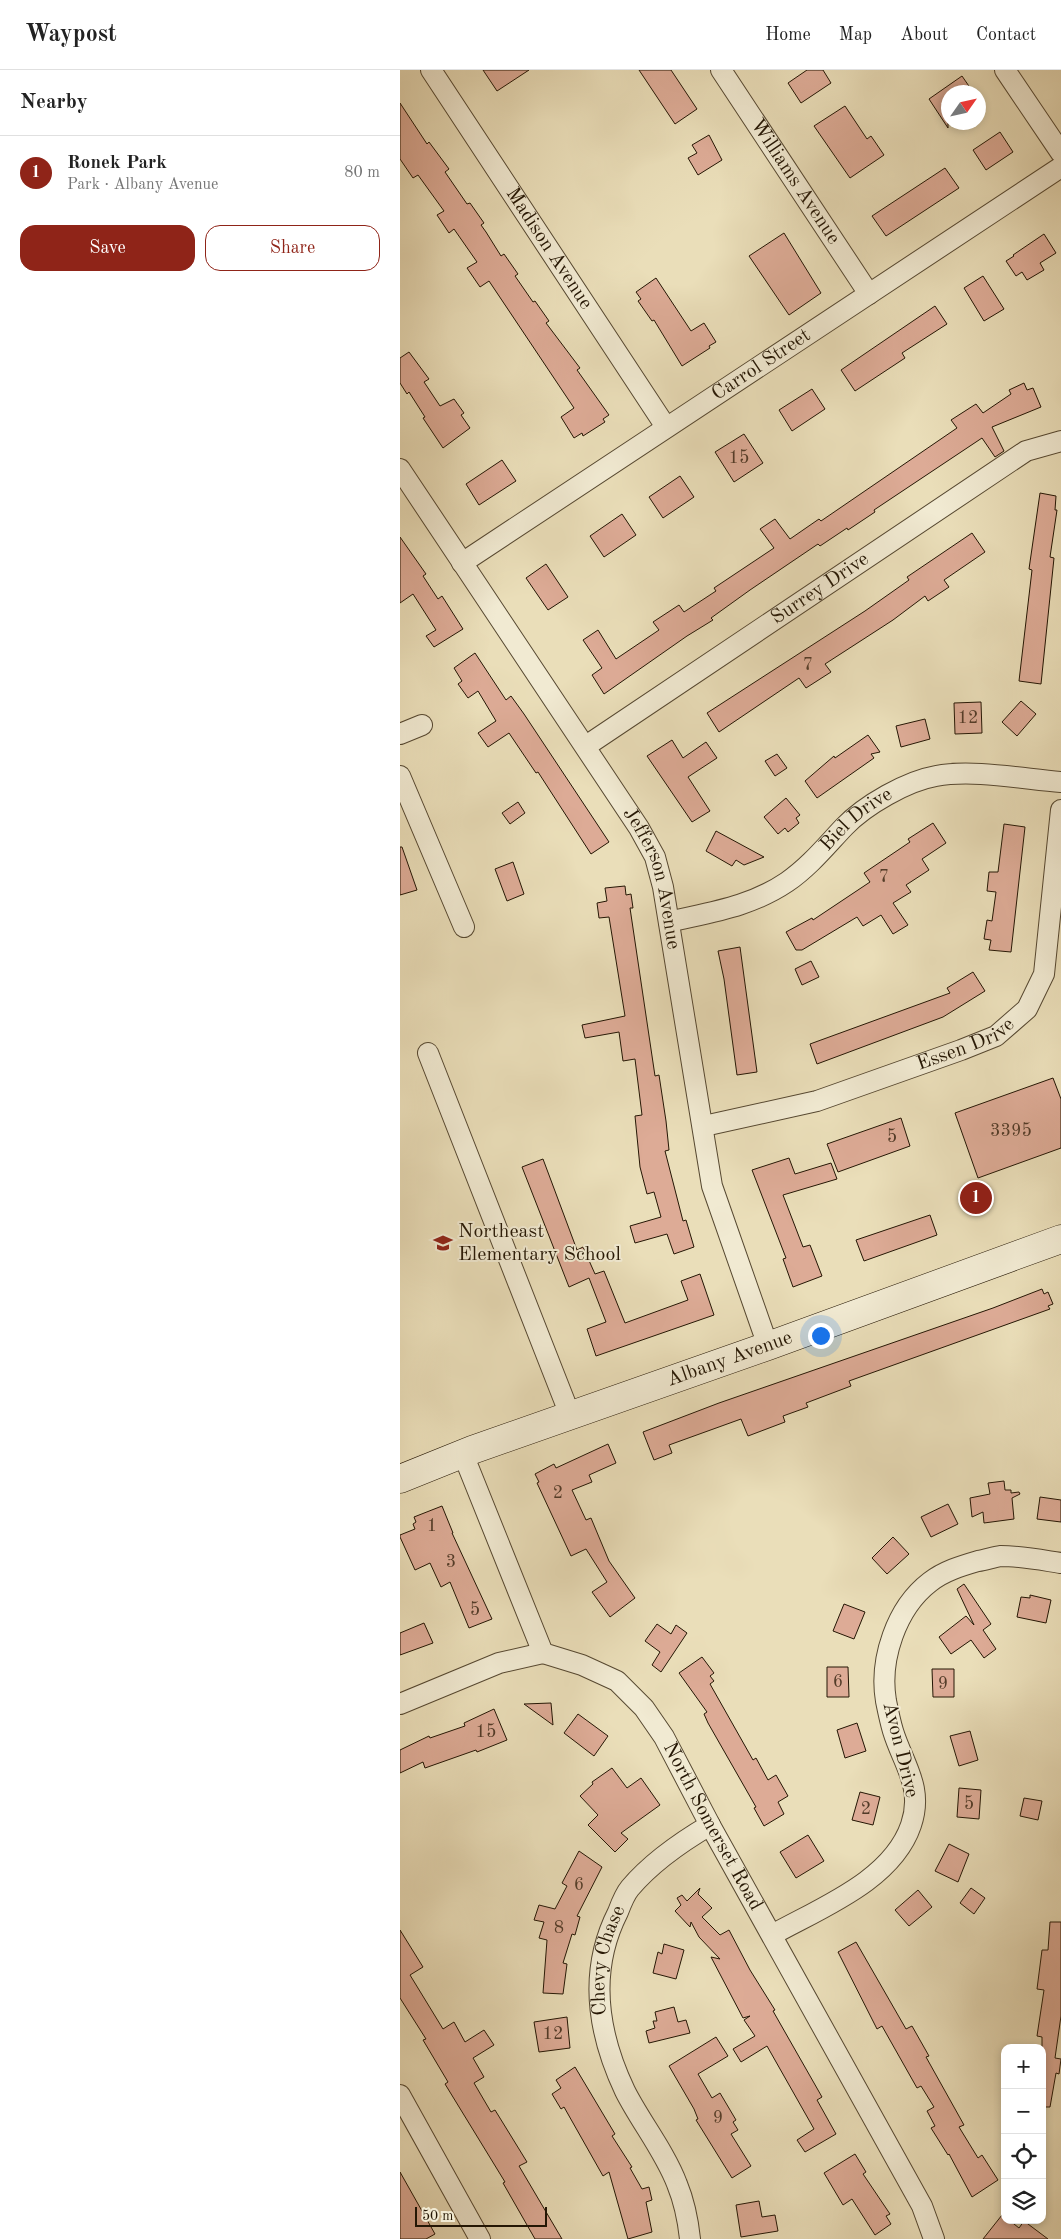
<!DOCTYPE html>
<meta charset="utf-8">
<style>
body{margin:0;font-family:"Old Standard TT",serif;background:#f2f2f2;color:#222}
.controls{position:absolute;right:15px;bottom:15px;display:grid;overflow:hidden;border-radius:10px;box-shadow:0 2px 8px #0003}
.controls button{width:45px;height:45px;display:grid;place-items:center;padding:0;border:0;border-bottom:1px solid #e0e0e0;background:#fff;color:#222;font:25px sans-serif}
.compass{position:absolute;left:541px;top:15px;width:45px;height:45px;border-radius:50%;background:#fff;box-shadow:0 2px 8px #0003;rotate:56deg}
.scale{position:absolute;left:15px;bottom:12px;width:132px;box-sizing:border-box;padding-left:5px;border:2px solid #241604;border-top:0;font-size:14px;line-height:18px;white-space:nowrap;color:#241604;-webkit-text-stroke:4px #f1ead2;paint-order:stroke}
.you{position:absolute;left:420px;top:1265px;width:18px;height:18px;margin:-12px;border:4px solid #fff;border-radius:50%;background:#1a73e8;box-shadow:0 0 0 8px #1a73e833}
.badge{display:grid;place-items:center;width:32px;height:32px;border-radius:50%;background:#8f2418;color:#fff;font-size:16px;font-weight:700}
.pin{position:absolute;translate:-50% -50%;border:2px solid #fff;box-shadow:0 1px 5px #0006}
.list{margin:0;padding:0;list-style:none}
h2{display:flex;justify-content:space-between;align-items:center;height:65px;margin:0;padding:0 20px;font-size:21px}
h2 small{font-size:16px;font-weight:400;color:#767676}
.list li{display:grid;grid-template-columns:32px 1fr auto;gap:15px;align-items:center;box-sizing:border-box;height:75px;padding:0 20px;border-top:1px solid #e0e0e0}
.list b{display:block;font-size:19px;white-space:nowrap}
.list p{margin:0;font-size:16px;white-space:nowrap;color:#767676}
.list em{font-size:16px;font-style:normal;color:#767676}
.actions{display:flex;gap:10px;padding:15px 20px}
.actions a{flex:1;padding:11px 0;border:1px solid #8f2418;border-radius:15px;text-align:center;font-size:18px;color:#8f2418}
.actions .main{background:#8f2418;color:#fff}
.icon{flex:none;width:28px;height:28px;fill:none;stroke:currentColor;stroke-width:2;stroke-linecap:round;stroke-linejoin:round}
.map{position:relative;flex:none;width:661px;height:2169px;overflow:hidden}
header{display:flex;align-items:center;gap:30px;box-sizing:border-box;height:70px;padding:0 25px;background:#fff;border-bottom:1px solid #e0e0e0}
header strong{font-size:24px}
nav{display:flex;gap:28px;margin-inline-start:auto;font-size:18px}
main{display:flex}
aside{flex:1;background:#fff}
.map>svg:first-child{display:block}
.building{fill:#ddab96;stroke:#241604}
.lines{fill:none;stroke-linecap:round;stroke-linejoin:round}
.street-casing{stroke:#564831;stroke-width:22}
.secondary-casing{stroke:#241604;stroke-width:29}
.street{stroke:#f1ead2;stroke-width:20}
.secondary{stroke:#f1ead2;stroke-width:28}
.labels{text-anchor:middle;dominant-baseline:central;stroke-width:4;stroke-linejoin:round;paint-order:stroke}
.number-label{font-size:18px;fill:#523b28}
.street-label{font-size:20px;fill:#241604;stroke:#f1ead2}
.poi-label{font-size:20px;fill:#241604;stroke:#f1ead2;text-anchor:start}
</style>
<header>
<strong>Waypost</strong>
<nav><a>Home</a><a>Map</a><a>About</a><a>Contact</a></nav>
</header>
<main>
<aside>
<h2>Nearby<small></small></h2>
<ul class="list">
<li><span class="badge">1</span><div><b>Ronek Park</b><p>Park · Albany Avenue</p></div><em>80 m</em></li>
</ul>
<div class="actions"><a class="main">Save</a><a>Share</a></div>
</aside>
<div class="map">
<svg width="661" height="2169" viewBox="0 0 661 2169">
<rect width="100%" height="100%" fill="#eadeb9"/>
<filter id="stains"><feTurbulence type="fractalNoise" baseFrequency=".004" numOctaves="4"/><feColorMatrix values="0 0 0 0 .2 0 0 0 0 .09 0 0 0 0 .02 0 0 0 .5 -.17"/></filter>
<radialGradient id="worn" r=".72"><stop offset=".6" stop-color="#630" stop-opacity="0"/><stop offset="1" stop-color="#630" stop-opacity=".3"/></radialGradient>
<g class="building">
<path d="M83 0H129L97 21Z"/>
<path d="M239 0H271L297 39 275 54Z"/>
<path d="M407 0H423L431 13 401 33 388 13Z"/>
<path d="M562 6 573 22H548V58L529 29Z"/>
<path d="M0 33 27 74 29 72 49 99 45 102 67 134 70 133 84 153 81 155 86 162 101 186 104 184 118 204 115 206 133 232 135 231 149 251 146 253 180 298 177 300 209 345 203 349 205 352 183 366 182 363 174 368 161 347 174 338 89 211 80 217 67 198 77 192 54 159 49 163 37 145 44 141 18 105 13 108 0 89Z"/>
<path d="M445 36 467 69 471 66 484 85 450 108 414 56Z"/>
<path d="M600 62 613 82 586 100 573 80Z"/>
<path d="M309 65 322 90 298 105 288 88 297 83 292 75Z"/>
<path d="M545 98 559 118 486 166 472 146Z"/>
<path d="M384 163 421 223 389 245 349 186Z"/>
<path d="M644 164 656 183 640 193 644 200 627 210 622 202 616 206 606 191 614 186 613 185Z"/>
<path d="M583 206 604 239 584 251 564 218Z"/>
<path d="M256 208 291 261 304 253 316 272 309 276 310 278 282 296 254 250 252 251 238 231 241 229 236 222Z"/>
<path d="M535 236 547 254 502 283 505 288 455 321 441 300Z"/>
<path d="M9 282 29 309 24 312 40 336 54 329 64 343 61 345 70 358 43 378 23 348 25 347 9 322 7 324 0 313V288Z"/>
<path d="M624 313 627 320 633 318 641 337 592 357 604 381 595 387 582 368 474 440 475 442 448 460 447 458 420 476 418 474 350 520 311 548 313 550 287 566 204 624 192 605 202 598 183 570 198 560 216 589 259 560 253 552 279 535 284 542 316 521 314 518 374 478 360 459 375 449 390 469 419 449 421 451 557 358 551 350 576 334 583 343 611 324 609 320Z"/>
<path d="M412 319 425 339 392 361 379 340Z"/>
<path d="M344 364 363 393 334 412 315 382Z"/>
<path d="M102 390 116 411 79 435 66 414Z"/>
<path d="M280 406 294 427 263 448 249 427Z"/>
<path d="M640 423 656 426 655 440H657L650 487 654 488 641 614 619 611 632 500 629 499Z"/>
<path d="M222 444 236 465 204 487 190 466Z"/>
<path d="M572 463 585 482 544 510 549 517 528 531 525 526 493 550 425 594 431 602 406 618 399 608 319 662 307 643 465 541 509 510 507 507Z"/>
<path d="M0 467 26 504 23 506 38 529 42 526 63 559 34 577 26 566 36 560 13 524 0 533Z"/>
<path d="M146 494 168 527 148 540 126 508Z"/>
<path d="M75 583 106 630 111 626 124 644 209 772 191 784 138 702 136 703 109 663 88 677 78 663 96 651 78 621 68 628 58 614 62 611 54 598Z"/>
<path d="M621 631 636 644 617 666 602 652Z"/>
<path d="M581 632 582 663 555 664 554 633Z"/>
<path d="M525 649 530 669 501 677 496 656Z"/>
<path d="M468 665 480 682 471 684 474 688 417 728 405 711 434 686 435 688Z"/>
<path d="M272 670 283 688 306 672 317 688 288 707 310 741 292 752 247 686Z"/>
<path d="M377 684 387 698 375 706 365 691Z"/>
<path d="M386 728 400 745 396 748 399 753 388 762 385 758 378 764 364 747Z"/>
<path d="M118 732 125 743 110 754 102 743Z"/>
<path d="M533 753 546 773 522 789 529 800 506 815 511 822 493 833 508 855 493 864 481 845 463 856 457 847 402 880H396L386 862 412 848 413 850 470 812 464 803 510 772 508 769Z"/>
<path d="M604 754 625 757 611 882 589 880 591 870 584 869 587 850 592 851 596 822 587 821 589 802H598Z"/>
<path d="M316 761 364 787 344 795 336 790 332 796 306 781Z"/>
<path d="M0 777H2L17 820 0 825Z"/>
<path d="M113 792 124 824 107 831 95 799Z"/>
<path d="M225 816 226 825 231 824 233 838H230L255 1006 259 1005 266 1051 269 1080 265 1081 283 1151 286 1150 294 1177 274 1184 267 1164 235 1173 230 1156 261 1147 254 1122 247 1124 240 1097 235 1046 242 1045 235 989 223 991 219 962 185 968 182 955 225 946 209 847 199 848 197 833 207 831 205 818Z"/>
<path d="M340 877 357 1002 337 1005 324 909 318 881Z"/>
<path d="M411 891 419 907 402 915 395 899Z"/>
<path d="M573 902 585 921 543 947 417 994 410 974 550 923 547 918Z"/>
<path d="M653 1008 661 1029V1078L578 1108 555 1043Z"/>
<path d="M501 1048 510 1076 438 1102 427 1074Z"/>
<path d="M389 1088 395 1104 431 1093 437 1109 383 1125 403 1177 410 1175 422 1206 393 1217 383 1189 386 1188 352 1100Z"/>
<path d="M143 1089 177 1180 183 1177 195 1204 204 1201 225 1253 288 1230 281 1211 300 1204 314 1245 196 1286 187 1259 206 1252 189 1208 169 1217 122 1097Z"/>
<path d="M530 1145 537 1165 464 1191 456 1170Z"/>
<path d="M642 1219 644 1224 648 1222 653 1234 648 1236 650 1239 449 1311 451 1316 406 1333 408 1337 383 1346 385 1352 348 1366 341 1349 269 1375 272 1383 254 1390 243 1362 319 1333 593 1238Z"/>
<path d="M208 1374 216 1393 189 1405 192 1412 172 1420 186 1450 191 1448 209 1491 235 1528 210 1547 192 1522 207 1512 186 1479 171 1486 137 1413 139 1412 135 1404 154 1394 156 1398Z"/>
<path d="M604 1411 605 1420H611V1423L619 1422 620 1424 612 1428 614 1449 584 1453 583 1442 572 1447 570 1428 590 1424 588 1413Z"/>
<path d="M640 1427 661 1430V1452L637 1449Z"/>
<path d="M548 1434 558 1454 531 1467 521 1447Z"/>
<path d="M42 1436 53 1463H52L92 1549 69 1558 50 1512 41 1517 30 1493 15 1500 0 1467V1465L15 1459 13 1454 16 1452 14 1447Z"/>
<path d="M493 1467 509 1484 487 1504 472 1488Z"/>
<path d="M564 1514 591 1554 583 1560 596 1579 584 1588 571 1570 551 1584 539 1567 566 1546 574 1555 557 1519Z"/>
<path d="M630 1525 651 1530 646 1553 617 1547 621 1527 630 1528Z"/>
<path d="M444 1534 465 1542 454 1569 433 1561Z"/>
<path d="M24 1553 33 1573 0 1585V1563Z"/>
<path d="M257 1554 271 1564 276 1555 287 1563 261 1602 252 1595 260 1582 245 1571Z"/>
<path d="M302 1587 314 1603 310 1606 314 1611 310 1614 353 1690 356 1688 368 1710 376 1705 388 1726 378 1732 384 1744 364 1756 354 1738 356 1737 308 1653 304 1644 307 1642 279 1603Z"/>
<path d="M427 1597H448L449 1627H427Z"/>
<path d="M532 1599H554V1627H533Z"/>
<path d="M151 1633 153 1655 124 1634Z"/>
<path d="M94 1639 107 1670 77 1682 76 1680 25 1698 23 1692 0 1703V1680L29 1666 30 1668 65 1656 64 1653Z"/>
<path d="M178 1644 208 1666 194 1686 164 1663Z"/>
<path d="M457 1653 466 1681 445 1688 437 1660Z"/>
<path d="M570 1661 578 1690 559 1696 550 1666Z"/>
<path d="M212 1698 227 1718 241 1708 260 1735 221 1763 228 1769 215 1782 188 1755 198 1745 180 1726 193 1714 192 1712Z"/>
<path d="M559 1718 581 1720 579 1749 557 1747Z"/>
<path d="M460 1722 480 1727 473 1755 452 1750Z"/>
<path d="M624 1728 642 1731 638 1750 620 1746Z"/>
<path d="M408 1765 424 1791 396 1808 380 1782Z"/>
<path d="M549 1774 569 1784 558 1812 535 1801Z"/>
<path d="M179 1781 202 1797 177 1846 180 1847 175 1865 172 1864 163 1893 167 1894 163 1924 143 1923 147 1870 139 1868 144 1852 134 1850 139 1835 155 1839 167 1816 162 1813Z"/>
<path d="M300 1818 298 1824 312 1838 302 1847 320 1865 329 1860 350 1900 375 1940 373 1941 422 2027 417 2030 436 2064 405 2082 397 2070 414 2059 367 1976 341 1992 333 1979 355 1966 344 1950 350 1946 343 1948 311 1887 320 1889 299 1867 291 1852 290 1857 275 1841 281 1835 277 1828 282 1825 287 1831Z"/>
<path d="M571 1818 585 1828 574 1844 560 1833Z"/>
<path d="M518 1820 532 1837 509 1856 495 1840Z"/>
<path d="M650 1852H661V1946L655 1988 661 1989 659 2004 656 2003 650 2037H642V1967L637 1966 644 1920 637 1919 642 1880H648Z"/>
<path d="M0 1860 23 1897 10 1905 43 1959 54 1952 65 1972 84 1960 94 1975 73 1988 84 2007 74 2013 91 2042 95 2040 127 2092 119 2096 162 2169H135L103 2113 105 2112 45 2014 48 2012 23 1970 26 1969 0 1928Z"/>
<path d="M456 1872 506 1959 512 1956 529 1986 526 1987 564 2055 559 2057 578 2088 582 2085 598 2110 572 2127 549 2084 548 2085 531 2058 535 2056 527 2041 534 2037 521 2016 517 2018 482 1956 477 1959 438 1882Z"/>
<path d="M264 1874 284 1880 276 1909 253 1903 258 1882 262 1884Z"/>
<path d="M274 1937 278 1952 286 1950 290 1963 249 1973 246 1961 255 1958 253 1951H257L255 1942Z"/>
<path d="M167 1947 170 1978 139 1982 134 1952Z"/>
<path d="M316 1967 328 1986 298 2004 312 2028 320 2023 336 2050 333 2052 338 2060 331 2064 351 2096 332 2108 296 2050 298 2049 294 2039 269 1996Z"/>
<path d="M175 1997 215 2064 212 2066 232 2097 230 2098 242 2119 249 2117 252 2130 246 2132 252 2162 228 2169 209 2102 203 2106 164 2037 161 2039 152 2024 161 2018 156 2010Z"/>
<path d="M455 2084 466 2102 463 2104 490 2144 486 2146 491 2154 475 2165 452 2129 443 2135 424 2103Z"/>
<path d="M0 2102 35 2164 26 2169H0Z"/>
<path d="M359 2131 362 2147 375 2145 378 2161 341 2167 336 2135Z"/>
<path d="M602 2145 605 2147V2150H609L619 2158 624 2151 648 2169H583Z"/>
</g>
<g class="lines">
<g class="street-casing">
<g id="street">
<path id="s1" d="M31 0 266 357"/>
<path id="s2" d="M321 0 469 224"/>
<path d="M605 0 661 83"/>
<path id="s3" d="M0 399 239 758 255 787 263 817 312 1116 368 1276"/>
<path id="s4" d="M62 493 661 97"/>
<path d="M0 664 22 655"/>
<path id="s5" d="M186 676 626 381 661 371"/>
<path d="M0 706 64 857"/>
<path id="s6" d="M269 852C311 842 350 837 387 812 409 797 426 776 444 757 465 735 507 711 536 706 572 699 624 709 661 712"/>
<path d="M28 983 170 1345"/>
<path id="s7" d="M304 1056 417 1031 561 980 596 966 627 939 644 904 661 740"/>
<path id="s8" d="M63 1384 143 1583 182 1595 217 1611 244 1638 264 1667 310 1755 522 2136 534 2169"/>
<path d="M0 1634 99 1593 143 1583"/>
<path d="M372 1865C420 1838 492 1811 511 1755 524 1717 503 1694 493 1661 490 1651 488 1641 486 1631 479 1590 496 1538 530 1512 544 1501 561 1496 578 1491 586 1490 593 1487 601 1486 620 1486 641 1490 661 1493"/>
<path d="M0 2025 80 2169"/>
<path id="s9" d="M290 2169C288 2150 284 2131 277 2114 265 2082 240 2051 225 2021 197 1962 188 1901 218 1842 221 1834 225 1824 230 1818 252 1792 281 1772 310 1755"/>
</g>
</g>
<g class="secondary-casing">
<g id="secondary">
<path id="s10" d="M0 1409 72 1380 368 1276 661 1169"/>
</g>
</g>
<use href="#street" class="street"/>
<use href="#secondary" class="secondary"/>
</g>
<defs>
<g id="school-bare" transform="scale(1.5)"><path d="M0-5L7-2L0 1L-7-2ZM-4 1L0 2.5L4 1V4Q0 6-4 4Z" fill="#8f2418" stroke="#f1ead2" stroke-width="2.5" paint-order="stroke"/></g>
</defs>
<g fill-rule="evenodd">
<use href="#school-bare" x="43" y="1173"/>
</g>
<g class="labels">
<g class="number-label">
<text x="339" y="388">15</text>
<text x="408" y="595">7</text>
<text x="568" y="648">12</text>
<text x="484" y="807">7</text>
<text x="611" y="1061">3395</text>
<text x="492" y="1067">5</text>
<text x="158" y="1423">2</text>
<text x="32" y="1456">1</text>
<text x="51" y="1492">3</text>
<text x="75" y="1540">5</text>
<text x="438" y="1612">6</text>
<text x="543" y="1614">9</text>
<text x="86" y="1662">15</text>
<text x="569" y="1734">5</text>
<text x="466" y="1739">2</text>
<text x="179" y="1815">6</text>
<text x="159" y="1858">8</text>
<text x="153" y="1964">12</text>
<text x="318" y="2048">9</text>
</g>
<g class="street-label">
<text stroke="none"><textPath href="#s2" startOffset="134">Williams Avenue</textPath></text>
<text stroke="none"><textPath href="#s1" startOffset="214">Madison Avenue</textPath></text>
<text stroke="none"><textPath href="#s4" startOffset="359">Carrol Street</textPath></text>
<text stroke="none"><textPath href="#s5" startOffset="282">Surrey Drive</textPath></text>
<text stroke="none"><textPath href="#s6" startOffset="219">Biel Drive</textPath></text>
<text stroke="none"><textPath href="#s3" startOffset="484">Jefferson Avenue</textPath></text>
<text stroke="none"><textPath href="#s7" startOffset="275">Essen Drive</textPath></text>
<text stroke="none"><textPath href="#s10" startOffset="351">Albany Avenue</textPath></text>
<text transform="translate(500 1680) rotate(76)">Avon Drive</text>
<text stroke="none"><textPath href="#s8" startOffset="469">North Somerset Road</textPath></text>
<text stroke="none"><textPath href="#s9" startOffset="299">Chevy Chase</textPath></text>
</g>
<g class="poi-label">
<text x="58" y="1162">Northeast<tspan x="58" dy="23">Elementary School</tspan></text>
</g>
</g>
<rect width="100%" height="100%" filter="url(#stains)"/>
<rect width="100%" height="100%" fill="url(#worn)"/>
</svg>
<div class="controls">
<button>+</button>
<button>−</button>
<button><svg class="icon" aria-label="locate" viewBox="0 0 24 24"><circle cx="12" cy="12" r="6"/><path d="M12 2v4M12 18v4M2 12h4M18 12h4"/></svg></button>
<button><svg class="icon" aria-label="layers" viewBox="0 0 24 24"><path d="M12 4l9 5-9 5-9-5zM3 14l9 5 9-5"/></svg></button>
</div>
<svg class="compass" viewBox="-18 -18 36 36"><path d="M0-13l5 13h-10z" fill="#e53935"/><path d="M0 13l5-13h-10z" fill="#767676"/></svg>
<div class="scale">50 m</div>
<div class="you"></div>
<div class="pin badge" style="left:576px;top:1128px">1</div>
</div>
</main>
